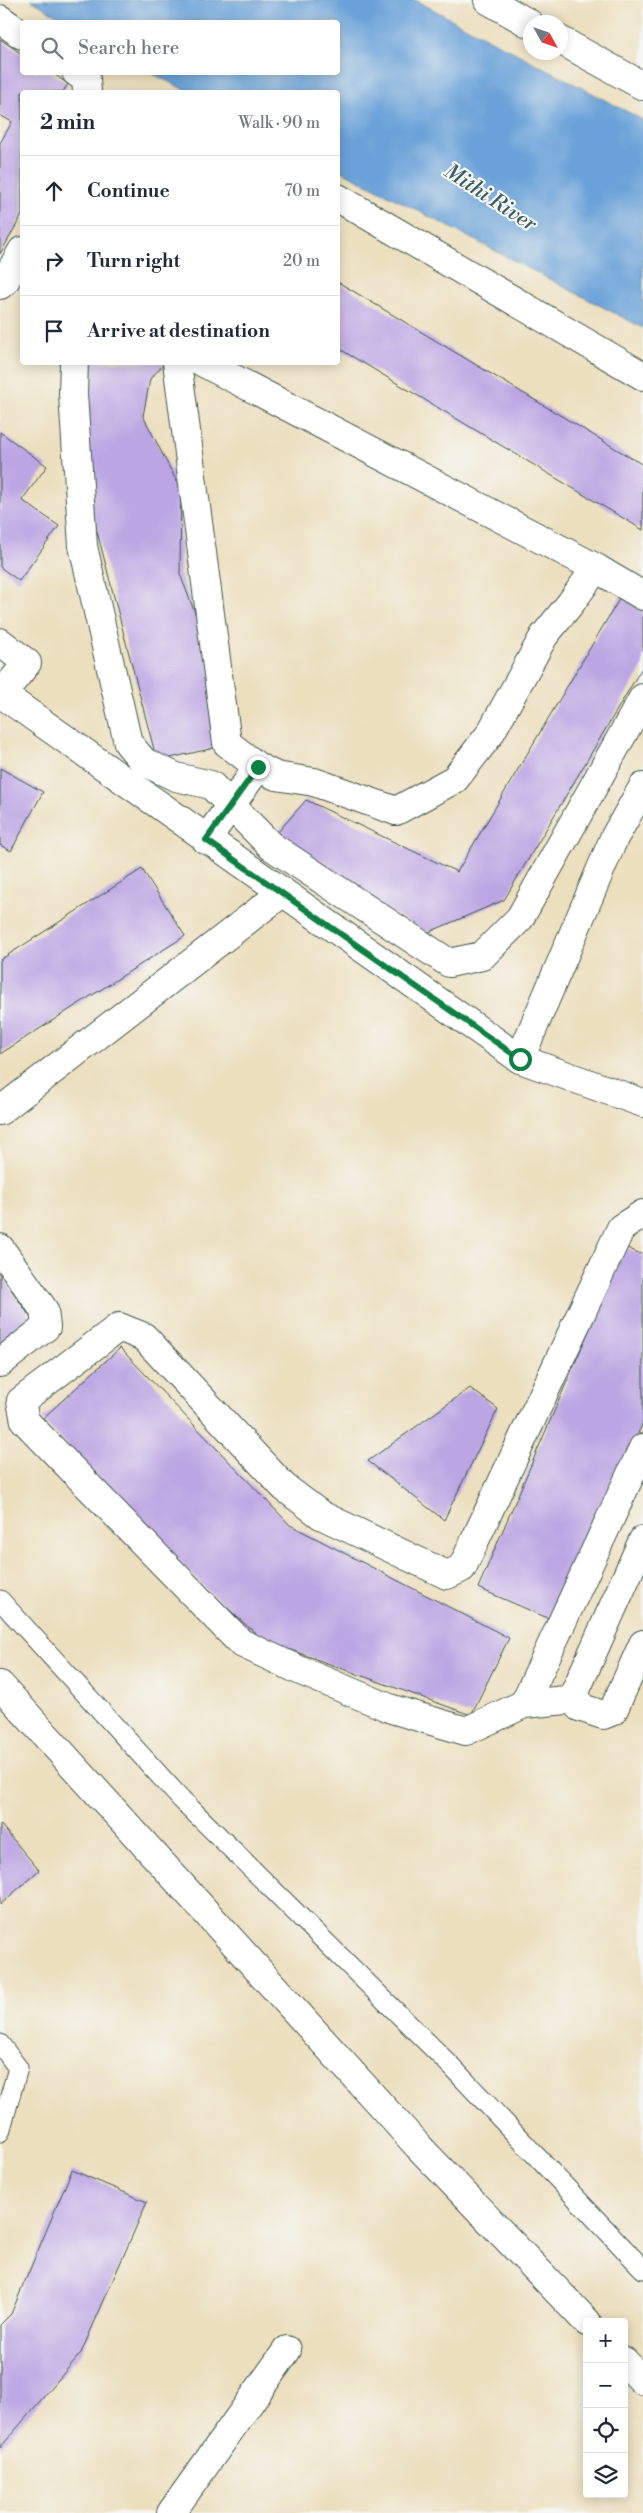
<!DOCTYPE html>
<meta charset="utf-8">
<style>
body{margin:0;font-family:"Libre Bodoni",serif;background:#f2f2f3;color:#1f2937}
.controls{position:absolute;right:15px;bottom:15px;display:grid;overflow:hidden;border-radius:5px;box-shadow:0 2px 12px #0003}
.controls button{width:45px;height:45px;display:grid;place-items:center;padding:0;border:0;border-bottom:1px solid #e0e1e3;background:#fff;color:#1f2937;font:25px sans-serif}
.compass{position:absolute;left:523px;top:15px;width:45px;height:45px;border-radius:50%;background:#fff;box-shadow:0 2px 12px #0003;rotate:130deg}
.stop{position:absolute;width:15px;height:15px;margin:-11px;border:4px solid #0b8043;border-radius:50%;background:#fff}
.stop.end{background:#0b8043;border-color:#fff;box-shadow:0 1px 5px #0008}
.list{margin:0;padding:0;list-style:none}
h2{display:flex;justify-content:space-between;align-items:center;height:65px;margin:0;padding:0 20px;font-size:21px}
h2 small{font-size:16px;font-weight:400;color:#747a83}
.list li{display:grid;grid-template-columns:32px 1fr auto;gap:15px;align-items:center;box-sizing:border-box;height:70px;padding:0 20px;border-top:1px solid #e0e1e3}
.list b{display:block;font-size:19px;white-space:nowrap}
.list em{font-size:16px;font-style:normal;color:#747a83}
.icon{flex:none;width:28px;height:28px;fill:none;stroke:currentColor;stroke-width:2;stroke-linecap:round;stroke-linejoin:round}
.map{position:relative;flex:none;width:643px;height:2513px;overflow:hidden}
.search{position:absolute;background:#fff;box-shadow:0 2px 12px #0003;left:20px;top:20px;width:320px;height:55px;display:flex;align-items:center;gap:12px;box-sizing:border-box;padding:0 18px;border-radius:5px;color:#747a83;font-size:19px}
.panel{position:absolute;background:#fff;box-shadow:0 2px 12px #0003;left:20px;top:90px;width:320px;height:275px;border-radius:5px}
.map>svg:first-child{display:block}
.water{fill:#69a1d8;stroke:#446f86}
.building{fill:#bba5e3}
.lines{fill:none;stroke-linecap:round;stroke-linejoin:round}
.lane-casing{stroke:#3e5549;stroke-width:21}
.street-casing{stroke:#3e5549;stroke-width:30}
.secondary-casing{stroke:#3e5549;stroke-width:30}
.lane{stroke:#fff;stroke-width:19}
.street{stroke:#fff;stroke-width:28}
.secondary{stroke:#fff;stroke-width:28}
.route{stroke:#0b8043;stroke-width:6}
.labels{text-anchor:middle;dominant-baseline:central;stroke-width:4.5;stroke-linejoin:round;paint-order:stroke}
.water-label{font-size:21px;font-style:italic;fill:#355b65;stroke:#f6f6f2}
</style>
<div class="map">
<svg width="643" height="2513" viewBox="0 0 643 2513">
<rect width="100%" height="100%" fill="#f6f6f2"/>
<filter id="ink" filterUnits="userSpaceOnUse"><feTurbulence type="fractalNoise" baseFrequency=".02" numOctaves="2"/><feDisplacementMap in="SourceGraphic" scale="10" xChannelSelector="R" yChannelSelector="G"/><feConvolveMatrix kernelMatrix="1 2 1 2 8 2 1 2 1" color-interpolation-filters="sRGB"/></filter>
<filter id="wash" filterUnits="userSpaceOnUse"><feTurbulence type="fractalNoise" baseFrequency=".0096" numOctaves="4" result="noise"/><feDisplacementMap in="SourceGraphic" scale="20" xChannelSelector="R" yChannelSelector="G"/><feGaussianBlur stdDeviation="1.12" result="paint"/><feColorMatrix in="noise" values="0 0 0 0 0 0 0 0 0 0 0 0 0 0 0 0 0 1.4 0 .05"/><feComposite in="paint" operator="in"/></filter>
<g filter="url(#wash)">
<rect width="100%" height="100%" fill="#ecdfbe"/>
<path class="water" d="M31 0H415L643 120V328L338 169V92H189L151 73 338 72V22H68Z"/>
<g id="blocks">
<g class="building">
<path d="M0 39 22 54V72H51L68 84 63 92H22V215L0 254V143L12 122 0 115Z"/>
<path d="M338 282 643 465V530L338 348Z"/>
<path d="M84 362H166L150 379 143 416 181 490 180 574 213 660 214 748 157 761 83 478Z"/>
<path d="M0 432 47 466 22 500 59 526 19 581 0 567Z"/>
<path d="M621 596 643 609V666L504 900 427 933 271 840 306 800 457 872Z"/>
<path d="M0 768 43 792 11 851 0 845Z"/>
<path d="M142 869 185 936 0 1054V960Z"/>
<path d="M625 1247 643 1255V1422L557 1622 478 1588Z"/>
<path d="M0 1273 35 1324 0 1348Z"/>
<path d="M120 1348 290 1525 509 1638 471 1715 263 1640 205 1588 42 1419Z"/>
<path d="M470 1388 498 1409 444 1520 368 1461Z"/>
<path d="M0 1824 39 1870 0 1905Z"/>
<path d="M72 2170 147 2202 81 2353 0 2448V2325L11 2314Z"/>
</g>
</g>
</g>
<g filter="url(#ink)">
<use href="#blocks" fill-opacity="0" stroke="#3e5549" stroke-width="1"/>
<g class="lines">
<g class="lane-casing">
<g id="lane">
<path d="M0 1600 181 1799 452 2067 643 2269"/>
<path d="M0 2044 18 2068 0 2132"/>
</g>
</g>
<g class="street-casing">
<g id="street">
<path d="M488 0 530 24"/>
<path d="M0 19 22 35"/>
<path d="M560 40 643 86"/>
<path d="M76 72 86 79 87 92"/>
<path d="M338 198 643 376"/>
<path d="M0 285 5 281 22 251"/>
<path d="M74 362 73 394 83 546 128 743 144 762 176 777 211 785 271 846 449 963 482 956 520 918 643 698"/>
<path d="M177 362 227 743 258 767 276 776 314 782 396 811 455 779 490 734 544 636 570 604 596 568 643 596"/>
<path d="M202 362 596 568"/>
<path d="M0 642 27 663 2 694"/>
<path d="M206 840 258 767"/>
<path d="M520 1059 614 838 643 787"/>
<path d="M0 1111 282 893"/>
<path d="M0 1248 44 1310 46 1327 0 1363"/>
<path d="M643 1540 575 1692 579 1707 603 1715 613 1711 643 1644"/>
<path d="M0 1685 417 2145 587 2322"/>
<path d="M577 1699 524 1704 466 1731 392 1709 301 1671 241 1643 25 1421 21 1401 119 1327 144 1337 284 1487 321 1515 447 1575 462 1568 621 1228 643 1214"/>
<path d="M524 1704 643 1448"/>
<path d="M624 2361 643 2381"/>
<path d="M171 2513 287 2350"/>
</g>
</g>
<g class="secondary-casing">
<path id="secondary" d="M0 693 520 1059 643 1103"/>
</g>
<use href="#lane" class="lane"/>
<use href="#street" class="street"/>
<use href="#secondary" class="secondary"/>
</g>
</g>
<g class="lines" filter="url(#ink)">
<path class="route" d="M258 767 206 840 520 1059"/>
</g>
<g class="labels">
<g class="water-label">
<text transform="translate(490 198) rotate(33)">Mithi River</text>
</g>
</g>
</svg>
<div class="controls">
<button>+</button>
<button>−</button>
<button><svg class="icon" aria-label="locate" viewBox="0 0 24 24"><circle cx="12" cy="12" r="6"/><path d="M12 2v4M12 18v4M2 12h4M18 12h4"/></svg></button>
<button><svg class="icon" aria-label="layers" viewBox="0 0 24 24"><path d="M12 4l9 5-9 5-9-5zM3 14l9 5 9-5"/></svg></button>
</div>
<svg class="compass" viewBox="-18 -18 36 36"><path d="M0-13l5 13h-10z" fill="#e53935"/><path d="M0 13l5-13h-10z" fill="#747a83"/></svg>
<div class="stop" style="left:520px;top:1059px"></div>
<div class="stop end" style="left:258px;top:767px"></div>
<div class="search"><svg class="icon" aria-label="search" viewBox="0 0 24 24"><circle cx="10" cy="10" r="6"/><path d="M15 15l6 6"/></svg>Search here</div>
<section class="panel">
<h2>2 min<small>Walk · 90 m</small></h2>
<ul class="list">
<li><svg class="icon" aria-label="ahead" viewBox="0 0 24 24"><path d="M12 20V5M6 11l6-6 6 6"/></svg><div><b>Continue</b></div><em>70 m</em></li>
<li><svg class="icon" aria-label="right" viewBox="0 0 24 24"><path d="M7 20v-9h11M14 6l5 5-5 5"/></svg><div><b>Turn right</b></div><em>20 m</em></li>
<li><svg class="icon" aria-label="arrive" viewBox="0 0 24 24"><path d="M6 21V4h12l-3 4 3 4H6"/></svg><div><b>Arrive at destination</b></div></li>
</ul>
</section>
</div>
